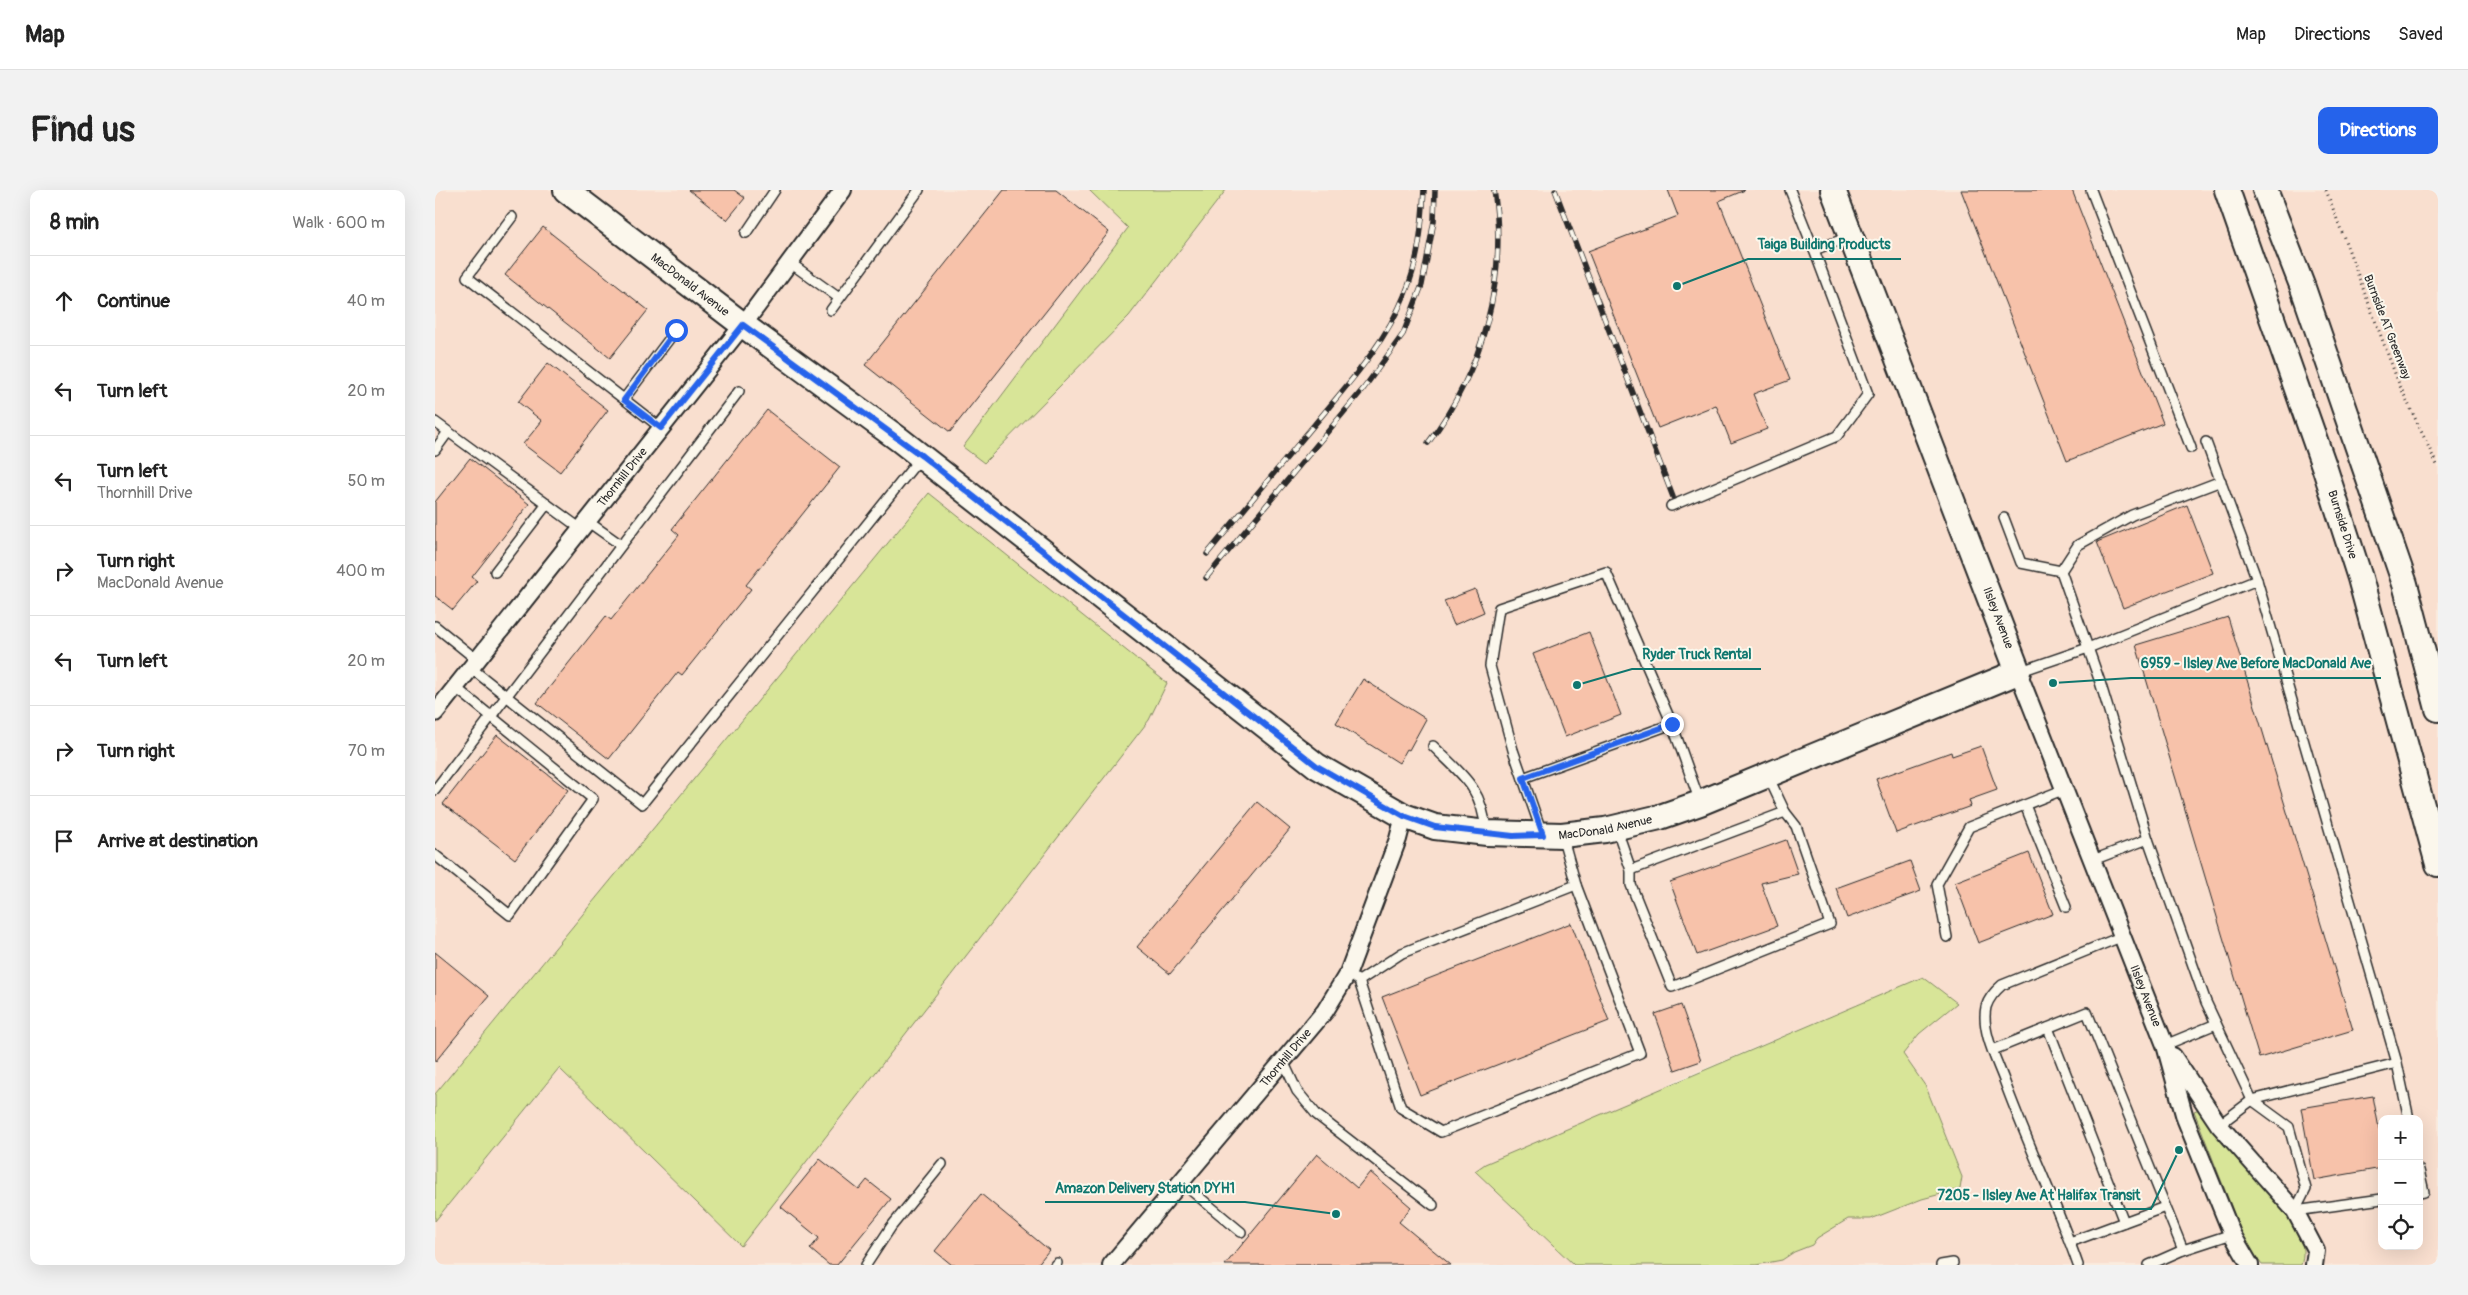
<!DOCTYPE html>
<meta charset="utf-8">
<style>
body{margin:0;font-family:Pangolin,sans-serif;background:#f2f2f2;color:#222}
.controls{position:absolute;right:15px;bottom:15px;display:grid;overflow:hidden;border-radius:10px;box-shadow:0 5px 20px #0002}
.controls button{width:45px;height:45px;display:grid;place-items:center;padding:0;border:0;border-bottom:1px solid #e0e0e0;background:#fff;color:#222;font:25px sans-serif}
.stop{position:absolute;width:15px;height:15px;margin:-11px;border:4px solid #2563eb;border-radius:50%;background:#fff}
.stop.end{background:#2563eb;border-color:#fff;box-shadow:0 1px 5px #0008}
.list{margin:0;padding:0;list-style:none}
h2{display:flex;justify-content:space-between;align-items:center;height:65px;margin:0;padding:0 20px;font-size:21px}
h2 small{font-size:16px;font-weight:400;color:#767676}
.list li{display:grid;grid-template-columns:32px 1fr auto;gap:15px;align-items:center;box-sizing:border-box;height:90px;padding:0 20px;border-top:1px solid #e0e0e0}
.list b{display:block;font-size:19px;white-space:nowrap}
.list p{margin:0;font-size:16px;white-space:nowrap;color:#767676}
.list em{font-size:16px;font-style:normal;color:#767676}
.icon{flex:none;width:28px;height:28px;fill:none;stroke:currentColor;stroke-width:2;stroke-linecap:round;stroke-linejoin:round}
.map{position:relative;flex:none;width:2003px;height:1075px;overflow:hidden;border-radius:10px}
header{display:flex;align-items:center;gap:30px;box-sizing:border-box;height:70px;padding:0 25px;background:#fff;border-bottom:1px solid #e0e0e0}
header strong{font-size:24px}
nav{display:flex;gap:28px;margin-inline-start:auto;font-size:18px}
.intro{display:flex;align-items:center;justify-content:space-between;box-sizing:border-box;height:120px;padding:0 30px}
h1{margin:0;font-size:35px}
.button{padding:12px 22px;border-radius:10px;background:#2563eb;color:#fff;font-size:18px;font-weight:700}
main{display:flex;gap:30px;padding:0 30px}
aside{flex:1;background:#fff;border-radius:10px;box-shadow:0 5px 20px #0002}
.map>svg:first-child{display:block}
.built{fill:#f9dfcf;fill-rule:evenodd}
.green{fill:#d8e598;stroke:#828862}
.building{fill:#f7c2aa;stroke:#2b2b2b}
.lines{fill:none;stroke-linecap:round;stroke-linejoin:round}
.lane-casing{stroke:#2b2b2b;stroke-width:12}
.street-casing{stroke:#2b2b2b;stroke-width:20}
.secondary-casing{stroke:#2b2b2b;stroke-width:28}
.path{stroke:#2b2b2b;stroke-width:3;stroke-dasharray:1 4;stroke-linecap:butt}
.lane{stroke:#fbf7ec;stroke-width:9}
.street{stroke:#fbf7ec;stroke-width:16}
.secondary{stroke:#fbf7ec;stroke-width:24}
.rail-casing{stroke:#2b2b2b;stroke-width:5.5}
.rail{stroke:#fbf7ec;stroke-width:4;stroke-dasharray:11;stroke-linecap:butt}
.route{stroke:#2563eb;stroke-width:6}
.labels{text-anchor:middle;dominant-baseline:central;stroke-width:4;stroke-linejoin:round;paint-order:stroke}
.street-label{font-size:12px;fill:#2b2b2b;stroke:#fbf7ec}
.leader{fill:none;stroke:#0f766e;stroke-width:2}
.callout-dot{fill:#0f766e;stroke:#fbf7ec;stroke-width:2}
.callout-label{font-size:14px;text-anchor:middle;font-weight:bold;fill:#0f766e;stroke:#fbf7ec;stroke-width:4;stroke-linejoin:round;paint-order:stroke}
</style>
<header>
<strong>Map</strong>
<nav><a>Map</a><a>Directions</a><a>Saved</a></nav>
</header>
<div class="intro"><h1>Find us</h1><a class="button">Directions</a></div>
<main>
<aside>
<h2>8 min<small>Walk · 600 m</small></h2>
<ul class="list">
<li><svg class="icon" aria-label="ahead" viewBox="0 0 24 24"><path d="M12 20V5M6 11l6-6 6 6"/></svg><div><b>Continue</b></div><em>40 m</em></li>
<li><svg class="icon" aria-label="left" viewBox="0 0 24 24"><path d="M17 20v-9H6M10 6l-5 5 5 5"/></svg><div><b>Turn left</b></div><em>20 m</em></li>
<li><svg class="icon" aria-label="left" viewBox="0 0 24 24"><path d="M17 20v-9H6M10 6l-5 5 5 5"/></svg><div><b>Turn left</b><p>Thornhill Drive</p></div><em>50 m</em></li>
<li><svg class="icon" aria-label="right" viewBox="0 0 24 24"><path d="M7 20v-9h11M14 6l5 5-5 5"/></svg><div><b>Turn right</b><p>MacDonald Avenue</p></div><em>400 m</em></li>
<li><svg class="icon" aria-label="left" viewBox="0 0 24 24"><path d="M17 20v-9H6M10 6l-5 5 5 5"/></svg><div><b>Turn left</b></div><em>20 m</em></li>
<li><svg class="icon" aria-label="right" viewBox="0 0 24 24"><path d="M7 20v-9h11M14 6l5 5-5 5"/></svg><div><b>Turn right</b></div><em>70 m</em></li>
<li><svg class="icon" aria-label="arrive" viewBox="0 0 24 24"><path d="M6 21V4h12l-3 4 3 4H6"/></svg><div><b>Arrive at destination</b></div></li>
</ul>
</aside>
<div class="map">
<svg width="2003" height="1075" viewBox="0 0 2003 1075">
<rect width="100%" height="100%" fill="#faecdf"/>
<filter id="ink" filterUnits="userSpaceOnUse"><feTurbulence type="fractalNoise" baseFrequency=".02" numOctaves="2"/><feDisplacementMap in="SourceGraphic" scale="10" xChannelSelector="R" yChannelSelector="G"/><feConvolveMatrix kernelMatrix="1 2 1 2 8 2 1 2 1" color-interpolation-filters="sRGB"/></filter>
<g filter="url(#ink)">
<path class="built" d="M0 0H654L693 38 529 257 549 273 694 126 791 0H2003V1075H1321L1347 1070 1359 1062 1377 1055 1382 1048 1413 1029H1436L1487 1009 1525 999 1527 986 1491 897 1468 864 1484 844 1522 813 1488 787 1238 892 1231 898 1040 981 1139 1075H0V1031L124 878 306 1055 714 530 731 494 494 303 0 904ZM1947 929H1984V1056H1947Z"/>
<g class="green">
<path d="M654 0H791L694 126 549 273 528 257 693 38Z"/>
<path d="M494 303 732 493 714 530 306 1056 124 878 0 1031V904Z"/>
<path d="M1488 787 1522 813 1484 844 1468 864 1491 897 1527 987 1525 999 1487 1009 1436 1029H1413L1382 1048 1377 1055 1359 1062 1347 1070 1321 1075H1139L1040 981 1050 974Z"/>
<path d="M1764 919C1774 933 1784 949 1796 962 1819 987 1880 1037 1866 1075H1827L1811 1054 1759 921Z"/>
</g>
<g class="building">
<path d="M254 0H299L310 8 292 30Z"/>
<path d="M569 0H621L674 42 515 242 430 175Z"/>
<path d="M1233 0H1310L1284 11 1355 190 1318 204 1332 239 1296 253 1281 215 1223 238 1153 61 1243 26Z"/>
<path d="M1526 0H1637L1728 233 1632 271Z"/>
<path d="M108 37 213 120 175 168 70 85Z"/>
<path d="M113 173 173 220 125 282 88 254 107 231 83 212Z"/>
<path d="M332 220 405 277 311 395 316 399 247 485 243 482 174 569 102 513 171 426 176 430 244 345 237 339Z"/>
<path d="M35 268 94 314 37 387 42 391 18 420 0 406V312Z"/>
<path d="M1752 315 1778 383 1688 418 1662 352Z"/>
<path d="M1040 399 1049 422 1019 435 1009 411Z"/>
<path d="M1793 427 1918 840 1824 868 1701 455Z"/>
<path d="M1154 442 1186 525 1130 547 1098 464Z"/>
<path d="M928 489 991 529 974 560 972 559 964 573 901 533Z"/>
<path d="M62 545 133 600 80 669 8 614Z"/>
<path d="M1546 556 1562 600 1534 610 1536 616 1461 643 1441 589 1516 562 1517 566Z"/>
<path d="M822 612 855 639 735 784 702 757Z"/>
<path d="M1351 650 1363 684 1326 693 1342 736 1262 765 1235 692Z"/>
<path d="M1594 663 1618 724 1543 753 1520 692Z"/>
<path d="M1475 671 1486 701 1412 728 1401 698Z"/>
<path d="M1136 733 1174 831 985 905 947 807Z"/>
<path d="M0 762 54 806 0 872Z"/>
<path d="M1246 815 1266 871 1240 880 1220 824Z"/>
<path d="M1938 906 1947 955V978L1879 990 1866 918Z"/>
<path d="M882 964 922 998 935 982 976 1017 964 1032 1016 1075H790Z"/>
<path d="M385 969 424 1000 432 990 456 1009 402 1075H394L375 1059 384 1048 346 1017Z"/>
<path d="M546 1004 614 1060 602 1075H517L500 1061Z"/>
</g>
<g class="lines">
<g class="lane-casing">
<g id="lane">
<path d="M1355 0 1379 60 1414 47"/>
<path d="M1656 0 1756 258"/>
<path d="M77 27 32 87 226 238"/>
<path d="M311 43 340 0"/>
<path d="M354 72 404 108"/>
<path d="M396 120 484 0"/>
<path d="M189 209 241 140"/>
<path d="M0 232 146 339"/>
<path d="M1771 252 1822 390 1962 873 1817 910 1784 935"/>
<path d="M0 260 13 242"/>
<path d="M1236 316 1402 246 1433 204 1379 60"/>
<path d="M1569 328 1586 373 1626 381 1665 492 1713 649 1771 812 1817 910 1854 937 1871 999 1860 1021"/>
<path d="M152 331 186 355"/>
<path d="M1626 381 1643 355 1697 325 1786 291"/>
<path d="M60 382 112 314"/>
<path d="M0 436 42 470"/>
<path d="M36 478 207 614 486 267"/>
<path d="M1583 482 1653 458 1822 390"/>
<path d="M998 556C1027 585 1047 597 1051 641"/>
<path d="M1088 588 1237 534"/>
<path d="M0 600 304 201"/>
<path d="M1590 615 1631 717"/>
<path d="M1181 637 1196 680 1350 622 1333 586"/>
<path d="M1107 643 1078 560 1055 476 1064 418 1171 382 1237 534 1265 612"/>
<path d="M0 665 75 725 158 609 20 497"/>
<path d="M1658 670 1713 649"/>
<path d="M1196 680V695L1237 797 1395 734 1361 636 1350 622"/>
<path d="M1512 747 1502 694 1534 637 1630 599"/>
<path d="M921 789 924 791 967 763 1141 695 1127 645"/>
<path d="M924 791 966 918 1006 942 1205 863 1141 695"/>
<path d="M1613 838 1689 1032"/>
<path d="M1730 855 1781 834"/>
<path d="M1558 860 1652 822 1748 1060"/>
<path d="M848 871 862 901 882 925 998 1015"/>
<path d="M1962 873 1974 929"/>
<path d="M1984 980 1989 1002 1984 1003"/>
<path d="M746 992 806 1042"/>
<path d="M1860 1021 1947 1009"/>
<path d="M1635 1052 1730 1017"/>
<path d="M431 1075 456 1037 507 974"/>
<path d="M620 1075 622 1073"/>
<path d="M1506 1075 1518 1073"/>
<path d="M1643 1075C1621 1012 1592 953 1569 890 1561 869 1546 840 1551 817 1554 807 1560 801 1567 795L1688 746"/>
<path d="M1714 1075 1748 1060 1797 1044"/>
</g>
</g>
<g class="street-casing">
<g id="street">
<path id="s1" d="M1583 482 1730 855 1750 928 1797 1044 1815 1075"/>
<path id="s2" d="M0 523 308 135 408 0"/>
<path d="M1738 866 1784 935 1860 1021 1881 1061 1879 1075"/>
<path id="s3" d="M676 1075 890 821 913 783 963 649 969 626"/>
</g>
</g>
<g class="secondary-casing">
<g id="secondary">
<path id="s4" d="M131 0 308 135 465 250 882 576 969 626 1000 637 1052 643 1127 645 1170 640 1225 627 1265 613 1583 482 1398 0"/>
<path id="s5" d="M1792 0 1889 276 1925 388 2003 674"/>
<path d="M1830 0 1868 98 1970 394 2003 519"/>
</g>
</g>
<path class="path" d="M1891 0 1964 194 2003 277"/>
<use href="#lane" class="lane"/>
<use href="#street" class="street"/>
<use href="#secondary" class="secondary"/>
<g class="rail-casing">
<g id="rail">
<path d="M1120 0 1238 307"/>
<path d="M993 253C1048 180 1073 90 1059 0"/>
<path d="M772 364C808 321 843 278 879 235 913 194 950 154 970 104 984 71 987 36 989 0"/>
<path d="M771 388 929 198 968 144 987 95 999 31 1000 0"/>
</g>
</g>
<use href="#rail" class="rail"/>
</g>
</g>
<g class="lines" filter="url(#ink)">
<path class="route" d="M241 140 189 210 226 238 308 135 487 266 882 576 969 626 1000 637 1078 646 1108 645 1088 588 1237 534"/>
</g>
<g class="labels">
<g class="street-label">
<text stroke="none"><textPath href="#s4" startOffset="156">MacDonald Avenue</textPath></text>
<text transform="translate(1952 137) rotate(69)">Burnside AT Greenway</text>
<text stroke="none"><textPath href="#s2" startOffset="301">Thornhill Drive</textPath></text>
<text stroke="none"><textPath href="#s5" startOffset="354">Burnside Drive</textPath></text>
<text transform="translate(1563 428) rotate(69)">Ilsley Avenue</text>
<text stroke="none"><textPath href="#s4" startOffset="1251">MacDonald Avenue</textPath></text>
<text stroke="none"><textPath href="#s1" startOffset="348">Ilsley Avenue</textPath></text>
<text stroke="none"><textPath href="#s3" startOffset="271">Thornhill Drive</textPath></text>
</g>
</g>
<path class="leader" d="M1242 96L1313 69H1466M1142 495L1197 479H1326M1618 493L1696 488H1946M901 1024L810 1012H610M1744 960L1716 1019H1493"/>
<g class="callout-dot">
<circle cx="1242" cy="96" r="5"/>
<circle cx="1142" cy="495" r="5"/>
<circle cx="1618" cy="493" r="5"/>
<circle cx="901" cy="1024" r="5"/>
<circle cx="1744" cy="960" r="5"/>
</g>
<g class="callout-label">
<text x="1389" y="59">Taiga Building Products</text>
<text x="1262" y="469">Ryder Truck Rental</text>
<text x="1821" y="478">6959 - Ilsley Ave Before MacDonald Ave</text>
<text x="710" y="1003">Amazon Delivery Station DYH1</text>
<text x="1604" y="1010">7205 - Ilsley Ave At Halifax Transit</text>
</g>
</svg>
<div class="controls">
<button>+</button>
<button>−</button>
<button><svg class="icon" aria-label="locate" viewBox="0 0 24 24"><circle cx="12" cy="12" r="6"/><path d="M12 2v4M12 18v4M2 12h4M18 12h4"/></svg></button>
</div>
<div class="stop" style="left:241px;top:140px"></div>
<div class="stop end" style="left:1237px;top:534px"></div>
</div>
</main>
